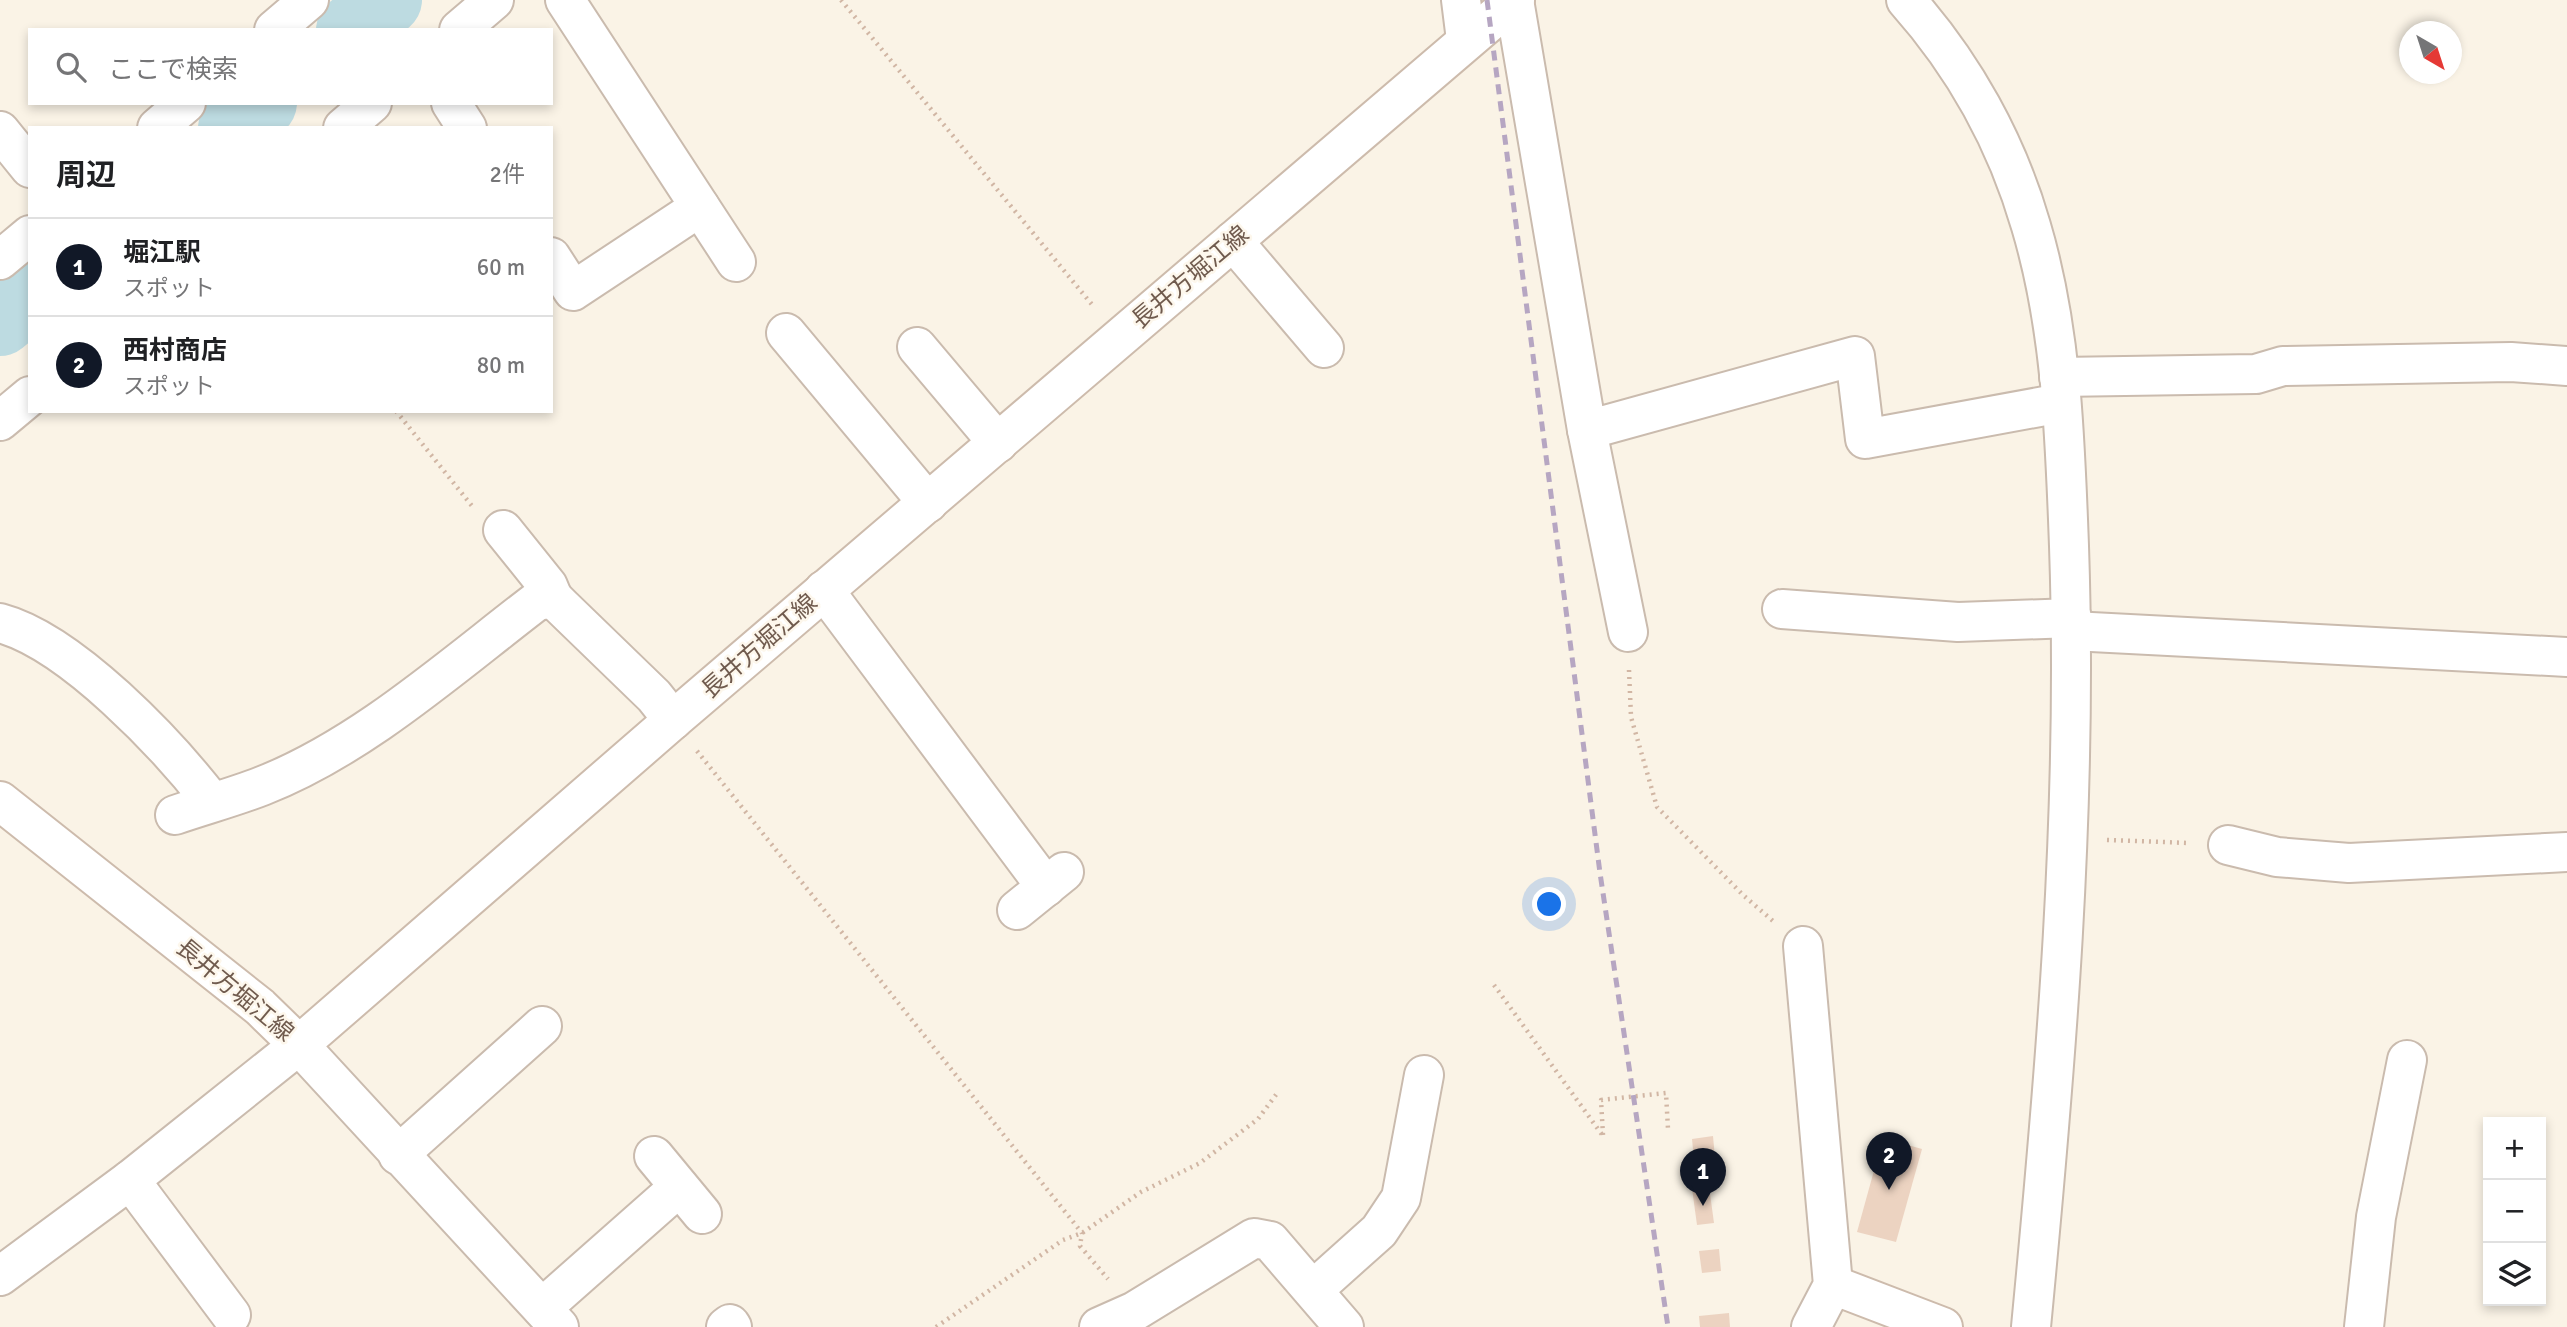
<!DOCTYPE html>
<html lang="ja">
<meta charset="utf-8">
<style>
body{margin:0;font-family:Signika,"Noto Sans JP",sans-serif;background:#f6f6f6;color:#202124}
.controls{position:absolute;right:21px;bottom:21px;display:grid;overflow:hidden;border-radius:0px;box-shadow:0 4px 10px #0003}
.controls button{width:63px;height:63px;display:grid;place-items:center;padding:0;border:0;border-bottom:2px solid #e0e0e0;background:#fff;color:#202124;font:35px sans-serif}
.compass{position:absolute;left:2399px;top:21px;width:63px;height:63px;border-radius:50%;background:#fff;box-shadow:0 4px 10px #0003;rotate:141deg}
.you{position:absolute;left:1550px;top:905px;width:24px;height:24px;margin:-18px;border:5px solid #fff;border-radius:50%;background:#1a73e8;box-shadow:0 0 0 10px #1a73e833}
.badge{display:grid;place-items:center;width:46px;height:46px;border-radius:50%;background:#111827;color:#fff;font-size:23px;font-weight:700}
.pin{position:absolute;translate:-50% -58px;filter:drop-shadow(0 2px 4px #0008)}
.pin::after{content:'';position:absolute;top:37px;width:24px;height:21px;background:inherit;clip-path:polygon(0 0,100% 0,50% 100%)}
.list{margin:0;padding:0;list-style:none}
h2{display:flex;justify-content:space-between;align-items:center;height:91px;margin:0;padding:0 28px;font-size:30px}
h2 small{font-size:23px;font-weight:400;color:#757577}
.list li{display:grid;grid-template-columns:46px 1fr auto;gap:21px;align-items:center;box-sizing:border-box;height:98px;padding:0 28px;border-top:2px solid #e0e0e0}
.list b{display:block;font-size:26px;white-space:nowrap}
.list p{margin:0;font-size:23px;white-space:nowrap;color:#757577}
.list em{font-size:23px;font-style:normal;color:#757577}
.icon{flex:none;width:38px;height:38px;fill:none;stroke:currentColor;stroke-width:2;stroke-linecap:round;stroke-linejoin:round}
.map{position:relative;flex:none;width:2567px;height:1327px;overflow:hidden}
.search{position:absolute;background:#fff;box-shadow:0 4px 10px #0003;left:28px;top:28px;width:525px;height:77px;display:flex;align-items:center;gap:18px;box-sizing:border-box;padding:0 24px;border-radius:0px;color:#757577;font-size:26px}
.panel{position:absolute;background:#fff;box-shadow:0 4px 10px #0003;left:28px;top:126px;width:525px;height:287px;border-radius:0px}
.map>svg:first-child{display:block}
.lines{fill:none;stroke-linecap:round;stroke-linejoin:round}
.river{stroke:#bddbe1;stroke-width:70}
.building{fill:#ecd3c1}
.street-casing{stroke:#cabbae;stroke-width:42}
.secondary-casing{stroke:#cdbbac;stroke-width:42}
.path{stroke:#d1b6a4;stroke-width:4.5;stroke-dasharray:2 5;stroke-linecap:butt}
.street{stroke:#fff;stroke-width:38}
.secondary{stroke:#fff;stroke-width:38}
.rail{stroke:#b6a6c2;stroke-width:5;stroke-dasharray:10 7;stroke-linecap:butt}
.labels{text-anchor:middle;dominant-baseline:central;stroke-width:5;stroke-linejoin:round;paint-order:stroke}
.street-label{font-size:24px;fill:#705b4e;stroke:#fdf7ec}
</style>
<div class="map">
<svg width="2567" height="1327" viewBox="0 0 2567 1327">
<rect width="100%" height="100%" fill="#faf3e6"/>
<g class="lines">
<g class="river">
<path d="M351 30 387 0"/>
<path d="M233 128 262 103"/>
<path d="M0 321 30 296"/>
</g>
</g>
<g class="building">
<path d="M1713 1136 1715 1158 1694 1160 1692 1139Z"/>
<path d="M1883 1138 1922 1149 1896 1242 1857 1232Z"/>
<path d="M1708 1179 1714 1223 1697 1225 1691 1181Z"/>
<path d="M1719 1249 1721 1271 1702 1273 1699 1251Z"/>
<path d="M1729 1313 1730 1327H1700L1699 1316Z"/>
</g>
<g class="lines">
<g class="street-casing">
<g id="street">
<path d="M565 0 736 262"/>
<path d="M1461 0 1466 40"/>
<path d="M1514 0 1587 430 1855 356 1865 439 2061 403"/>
<path d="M1906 0C1964 65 2007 143 2031 226 2062 330 2065 439 2069 546 2078 807 2056 1067 2031 1327"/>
<path d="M274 30 309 0"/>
<path d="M459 30 494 0"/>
<path d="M451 103 467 128"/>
<path d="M157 128 186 103"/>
<path d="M343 128 372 103"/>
<path d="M0 131 30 168"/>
<path d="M1233 241 1324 348"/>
<path d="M551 257 573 291 700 207"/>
<path d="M0 260 30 235"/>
<path d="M786 333 928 503"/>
<path d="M917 347 998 443"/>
<path d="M2059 377 2256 374 2283 366 2511 362 2567 366"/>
<path d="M0 421 30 396"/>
<path d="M1587 430 1628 632"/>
<path d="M503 530 548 586 553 598"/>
<path d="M824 590 1046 887"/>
<path d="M1782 609 1958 622 2072 618"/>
<path d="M0 623C71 642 167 744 212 802"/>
<path d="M2072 631 2567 657"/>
<path d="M175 815C204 805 234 797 262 786 362 747 453 665 537 601L553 598 561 606 654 696 673 720"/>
<path d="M2228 845 2277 857 2349 863 2567 852"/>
<path d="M1017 910 1064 872"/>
<path d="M1803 946 1833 1285 1811 1327"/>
<path d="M398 1155 542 1026"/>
<path d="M654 1156 702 1214"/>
<path d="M130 1180 231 1315"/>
<path d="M0 1276 130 1180 299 1045 559 1327"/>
<path d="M1313 1290 1379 1231 1401 1198 1424 1075"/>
<path d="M542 1308 679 1187"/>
<path d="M726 1327 730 1324 732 1327"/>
<path d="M1099 1327 1135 1311 1254 1238 1270 1241 1344 1327"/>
<path d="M2364 1327 2376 1217 2407 1060"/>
</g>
</g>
<g class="secondary-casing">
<g id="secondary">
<path d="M0 801 260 1007 299 1045 673 720 1515 0"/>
<path d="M1833 1285 1943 1327"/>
</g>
</g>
<g class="path">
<path d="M841 0 1094 307"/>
<path d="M396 411 472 506"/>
<path d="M1629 670 1631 717 1657 807 1743 895 1773 921"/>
<path d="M697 751 1082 1233 1080 1246 1108 1279"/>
<path d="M2107 840 2189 843"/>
<path d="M1494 985 1603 1136"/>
<path d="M1603 1135 1601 1100 1666 1093 1668 1129"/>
<path d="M936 1327 1063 1240 1082 1233 1141 1192 1200 1163 1258 1119 1278 1092"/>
</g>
<use href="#street" class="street"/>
<use href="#secondary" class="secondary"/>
<path class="rail" d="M1487 0 1600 873 1668 1327"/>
</g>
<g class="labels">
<g class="street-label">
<text transform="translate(1190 277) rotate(-40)">長井方堀江線</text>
<text transform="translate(759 646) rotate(-41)">長井方堀江線</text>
<text transform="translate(235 990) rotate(40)">長井方堀江線</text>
</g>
</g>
</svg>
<div class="controls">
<button>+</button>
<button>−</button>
<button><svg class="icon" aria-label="layers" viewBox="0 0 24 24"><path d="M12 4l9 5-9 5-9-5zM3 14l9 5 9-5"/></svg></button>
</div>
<svg class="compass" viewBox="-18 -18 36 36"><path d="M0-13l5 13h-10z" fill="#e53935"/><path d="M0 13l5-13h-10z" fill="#757577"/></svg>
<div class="you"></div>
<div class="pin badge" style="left:1703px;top:1206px">1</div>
<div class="pin badge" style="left:1889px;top:1190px">2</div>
<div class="search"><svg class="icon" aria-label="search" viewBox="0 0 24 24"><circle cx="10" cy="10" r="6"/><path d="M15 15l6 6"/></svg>ここで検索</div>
<section class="panel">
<h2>周辺<small>2件</small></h2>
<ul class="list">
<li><span class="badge">1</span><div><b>堀江駅</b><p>スポット</p></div><em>60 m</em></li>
<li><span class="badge">2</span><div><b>西村商店</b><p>スポット</p></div><em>80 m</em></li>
</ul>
</section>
</div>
